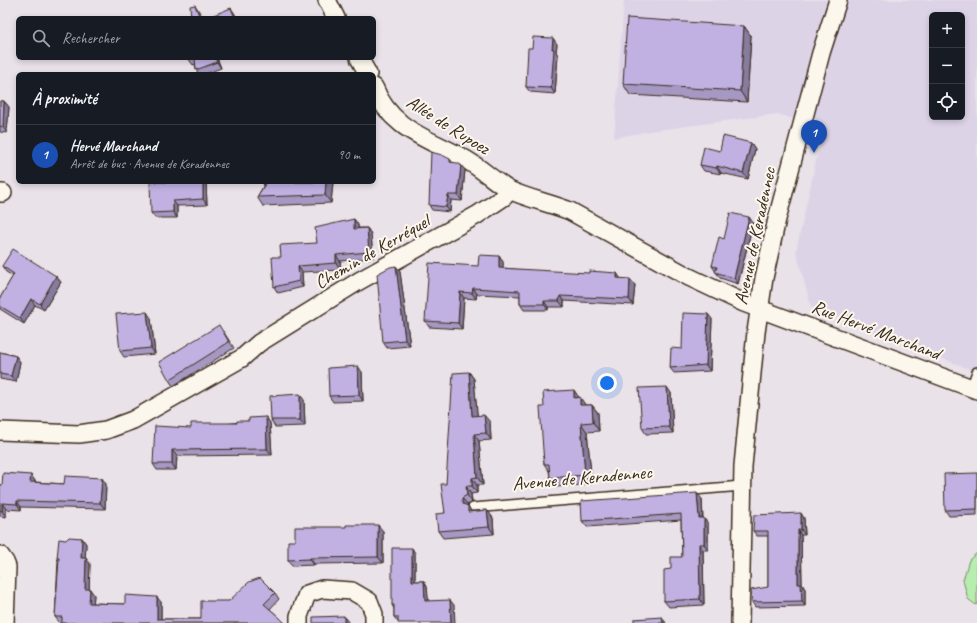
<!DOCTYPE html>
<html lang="fr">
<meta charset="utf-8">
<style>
body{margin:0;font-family:Caveat,sans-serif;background:#242831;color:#f1f3f6}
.controls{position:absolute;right:12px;top:12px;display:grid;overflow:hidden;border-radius:6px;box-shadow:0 2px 6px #0003}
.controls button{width:36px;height:36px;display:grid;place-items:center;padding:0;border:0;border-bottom:1px solid #363941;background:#171b24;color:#f1f3f6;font:20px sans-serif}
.you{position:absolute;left:607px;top:383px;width:14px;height:14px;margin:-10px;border:3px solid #fff;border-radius:50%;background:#1a73e8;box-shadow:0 0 0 6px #1a73e833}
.badge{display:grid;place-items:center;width:26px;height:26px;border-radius:50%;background:#1f6fb2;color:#fff;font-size:13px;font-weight:700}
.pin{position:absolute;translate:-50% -33px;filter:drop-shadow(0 1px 2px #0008)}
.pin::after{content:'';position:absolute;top:21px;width:14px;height:12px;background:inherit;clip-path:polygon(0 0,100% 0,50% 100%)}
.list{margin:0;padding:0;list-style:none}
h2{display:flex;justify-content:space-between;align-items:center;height:52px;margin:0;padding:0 16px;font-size:17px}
h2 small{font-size:13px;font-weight:400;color:#9ea1a6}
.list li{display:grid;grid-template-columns:26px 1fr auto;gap:12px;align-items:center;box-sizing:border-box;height:60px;padding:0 16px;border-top:1px solid #363941}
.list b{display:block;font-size:15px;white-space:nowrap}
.list p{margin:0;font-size:13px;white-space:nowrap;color:#9ea1a6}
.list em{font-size:13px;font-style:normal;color:#9ea1a6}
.icon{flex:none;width:22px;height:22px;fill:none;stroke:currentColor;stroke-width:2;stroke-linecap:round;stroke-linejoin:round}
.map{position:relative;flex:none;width:977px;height:623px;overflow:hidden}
.search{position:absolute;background:#171b24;box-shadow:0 2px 6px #0003;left:16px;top:16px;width:360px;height:44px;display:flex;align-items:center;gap:10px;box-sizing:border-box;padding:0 14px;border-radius:6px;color:#9ea1a6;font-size:15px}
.panel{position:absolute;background:#171b24;box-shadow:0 2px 6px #0003;left:16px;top:72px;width:360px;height:112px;border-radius:6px}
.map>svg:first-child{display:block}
.built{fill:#ddd3e7;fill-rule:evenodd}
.green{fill:#b7edaf;stroke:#798c66}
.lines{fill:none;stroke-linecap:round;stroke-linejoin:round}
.lane-casing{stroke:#3b2a1e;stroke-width:12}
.street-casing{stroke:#3b2a1e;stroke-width:20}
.lane{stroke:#fbf7ec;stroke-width:9}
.street{stroke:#fbf7ec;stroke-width:17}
.wall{fill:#a598c2;stroke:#3b2a1e}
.shaded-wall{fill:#867c9e;stroke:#3b2a1e}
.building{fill:#c0b1e2;stroke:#3b2a1e}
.labels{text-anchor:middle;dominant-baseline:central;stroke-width:4;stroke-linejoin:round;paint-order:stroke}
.street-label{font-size:19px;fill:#3b2a1e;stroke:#fbf7ec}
</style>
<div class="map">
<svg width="977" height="623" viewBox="0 0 977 623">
<rect width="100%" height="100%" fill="#e9e2e9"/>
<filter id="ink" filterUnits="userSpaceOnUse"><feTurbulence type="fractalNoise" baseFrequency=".025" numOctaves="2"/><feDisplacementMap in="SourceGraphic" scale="8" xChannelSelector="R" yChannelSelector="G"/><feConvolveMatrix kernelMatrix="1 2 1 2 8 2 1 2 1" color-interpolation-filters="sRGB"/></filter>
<g filter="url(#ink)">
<path class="built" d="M624 0H977V372L811 307 796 251 823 129 778 114 650 131 614 138ZM932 15H962V117H932Z"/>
<path class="green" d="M977 553V604L976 605 968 599 963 580 969 560Z"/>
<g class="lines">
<g class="lane-casing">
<g id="lane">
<path d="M971 388 977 372"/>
<path d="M473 508 742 486"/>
</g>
</g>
<g class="street-casing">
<g id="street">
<path d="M327 0 336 18"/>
<path d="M359 58 368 74"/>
<path d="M374 87C391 130 428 138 465 159 481 168 494 181 509 190"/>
<path d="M0 193H3"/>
<path d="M0 431 79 434 106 430 133 420 242 358 259 343 359 281 477 215 504 197 509 190C529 199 550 203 570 211L689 277 744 303 977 390"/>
<path d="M0 555 5 562 7 567 5 623"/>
<path d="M299 623V616L307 594 322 589 352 591 369 601 374 614V623"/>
<path d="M740 623 743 466 756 332 764 278 777 219 821 53 838 0"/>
</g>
</g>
<use href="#lane" class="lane"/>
<use href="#street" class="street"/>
</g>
<g class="wall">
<path d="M744 26 751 36 747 102 630 95 623 84Z"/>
<path d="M557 44 556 52 558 55 555 94 530 92 526 87 532 48Z"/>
<path d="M188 58H217L221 68 205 74H199L196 70 195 64 193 65Z"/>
<path d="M0 101H4L9 107 7 133 0 132Z"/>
<path d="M751 143 755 149 748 179 721 173V174L704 171 700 165 720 151Z"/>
<path d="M450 159 453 163 465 170 462 201 451 200 450 212 432 210 429 205Z"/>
<path d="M206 182 207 205 177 206V218H155L151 213Z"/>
<path d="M262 182H333L331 203 263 206 257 197 264 185Z"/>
<path d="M749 217 753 223 738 284 720 278 712 266 724 239Z"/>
<path d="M354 219 358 225V228H367L371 234 373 258 340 261 341 270 302 272 303 287 278 293 274 287 281 257 317 243Z"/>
<path d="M499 256 503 262V268L621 279 635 285 633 305 564 301V307H548V310H524L520 304V296L477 294 476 299 464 298 462 329 429 327 425 321 478 266Z"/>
<path d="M2 266 61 282 44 310 35 305 24 324 0 309V298L13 276 6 272Z"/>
<path d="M396 266 400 272 410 346 387 348 383 342Z"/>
<path d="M151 318 155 354 124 357 120 351Z"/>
<path d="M712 319 710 371 674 373 670 368 682 349Z"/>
<path d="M223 331 234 348 173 386 169 380Z"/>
<path d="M0 352 16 356 20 362 16 382 0 379Z"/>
<path d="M362 372 363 401 333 402 329 396Z"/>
<path d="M469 372 474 379 477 415 490 422 491 440 479 441 483 485H477V493L471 494 472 502 468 505V506L471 511 487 510 493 518 494 534 443 538 438 531 445 513 446 484Z"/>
<path d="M671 393 673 433 646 434 642 428Z"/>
<path d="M579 397 585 405H592L598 413 599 431 587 432 592 484 556 487 550 478 549 471 544 464V407Z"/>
<path d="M304 400 305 426 275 427 271 420Z"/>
<path d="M266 417 270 423 272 455 177 456 176 470H157L153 464 191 428 249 421Z"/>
<path d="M977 473V515L949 516 945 510Z"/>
<path d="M31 475 35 481V482L64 484H106L105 509 21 507V510L6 509V517L0 516V485H2Z"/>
<path d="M702 499 703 518 708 524V550H703L704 605 669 607 664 601 671 569 682 557 681 520 587 527 582 521Z"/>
<path d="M804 518 805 535H801L802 584 805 589V606L755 607 752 602 768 587V536H757L753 531Z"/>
<path d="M383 531V563L314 564V565L292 566 288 560 295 541Z"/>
<path d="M82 538 86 544 85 558 90 564 89 589 94 595 93 603 125 604 161 602V619H201L229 601 275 593 279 599 270 609 285 623H60L55 617 58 561 57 558 66 540Z"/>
<path d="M415 553V581H424L427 587 428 601 454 605 398 622 394 617V609L392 605Z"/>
</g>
<g class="shaded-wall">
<path d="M195 5 199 11 202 18H200Z"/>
<path d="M231 8 235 14 237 18H235Z"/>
<path d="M744 26 751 36 747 102 740 91Z"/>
<path d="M553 38 557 44 556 52 558 55 555 94 551 88Z"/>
<path d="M215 58H217L221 68 217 62Z"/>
<path d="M4 101 9 107 7 133 3 127Z"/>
<path d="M751 143 755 149 748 179 743 173Z"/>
<path d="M461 165 465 170 462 201 458 195Z"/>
<path d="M717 166 721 173V174L716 168Z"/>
<path d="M203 182H206L207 205 203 199Z"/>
<path d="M326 182H333L331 203 325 195Z"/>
<path d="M448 195 451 200 450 212 446 207Z"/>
<path d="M173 201 177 206V218L173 212Z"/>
<path d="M749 217 753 223 738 284 734 278Z"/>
<path d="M354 219 358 225 359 235 354 229Z"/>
<path d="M367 228 371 234 373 258 369 252Z"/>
<path d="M336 255 340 261 341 270 336 263Z"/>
<path d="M499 256 503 262V274L499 268Z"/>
<path d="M298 266 302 272 303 287 299 281Z"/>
<path d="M396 266 400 272 410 346 405 340Z"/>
<path d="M617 273 621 279 617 278Z"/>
<path d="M56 276 61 282 44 310 40 304Z"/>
<path d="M630 279 635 285 633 305 629 299Z"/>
<path d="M473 288 477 294 476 299 472 293Z"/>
<path d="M460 292 464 298 462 329 458 323Z"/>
<path d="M560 296 564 301V307L559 301Z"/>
<path d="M31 299 35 305 24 324 20 318Z"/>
<path d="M544 301 548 307V310L544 304Z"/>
<path d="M147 312 151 318 155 354 151 348Z"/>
<path d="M708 314 712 319 710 371 706 365Z"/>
<path d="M16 356 20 362 16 382 11 376Z"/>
<path d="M358 366 362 372 363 401 359 395Z"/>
<path d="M469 372 474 379 478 423 472 416Z"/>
<path d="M667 387 671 393 673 433 669 427Z"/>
<path d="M574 390 580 399 574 398Z"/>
<path d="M300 394 304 400 305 426 300 420Z"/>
<path d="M580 397 586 406 580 405Z"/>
<path d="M592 405 598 413 599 431 593 422Z"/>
<path d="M484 415 490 422 491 440 486 433Z"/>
<path d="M266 417 270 423 272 455 267 449Z"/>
<path d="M581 423 587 432 592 484 585 475Z"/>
<path d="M474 434 479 441 483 485 477 477Z"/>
<path d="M172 450 177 456 176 470 172 464Z"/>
<path d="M31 475 35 481V488L30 482Z"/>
<path d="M102 478 106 484 105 509 100 503Z"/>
<path d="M472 478 477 485V493L472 486Z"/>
<path d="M466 486 471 494 472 502 467 495Z"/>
<path d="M697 493 702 499 703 524 699 518Z"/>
<path d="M462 498 468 505 467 509 468 506 473 514 474 519 463 504 462 501Z"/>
<path d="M17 501 21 507V510L17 504Z"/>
<path d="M2 503 6 509V517L2 511Z"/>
<path d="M487 510 493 518 494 534 489 527Z"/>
<path d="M801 513 804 518 805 535 801 530Z"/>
<path d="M704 518 708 524V550L704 544Z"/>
<path d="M378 525 383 531V563L378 557Z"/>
<path d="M798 530 801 535 802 584 805 589V606L802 601 798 584Z"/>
<path d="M82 538 86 544 85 564 81 558Z"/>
<path d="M699 544 703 550 704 605 700 599Z"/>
<path d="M412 548 415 553V586L412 581Z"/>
<path d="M86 558 90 564 89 595 85 589Z"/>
<path d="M310 558 314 564V565L310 559Z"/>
<path d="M424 581 427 587 429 606 425 601Z"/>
<path d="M90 589 94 595 93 609 89 603Z"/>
<path d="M157 597 161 602V623L157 619Z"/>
<path d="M450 600 454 605 455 623H451Z"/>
<path d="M344 616 348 622V623H344Z"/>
<path d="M662 617 666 623H663Z"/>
</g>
<g class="building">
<path d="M195 5 200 18H191L190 6Z"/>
<path d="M231 8 235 18H211V16Z"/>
<path d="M627 18 744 26 740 91 623 84Z"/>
<path d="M533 37 553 38 552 49H554L551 88 526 87 528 48H532Z"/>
<path d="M195 58H215L217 62 196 70Z"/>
<path d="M0 101H4L3 127 0 126Z"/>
<path d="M723 136 751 143 743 173 717 166 716 168 700 165 704 147 720 151Z"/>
<path d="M431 152 442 155 450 159V162L457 163 461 165 458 195H448L446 207 429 205Z"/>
<path d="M150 182H203V199L173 201V212L151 213Z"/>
<path d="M262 182H326L325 195 257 197 265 184Z"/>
<path d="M730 213 749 217 734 278 715 272 717 267 712 266 719 237 724 239Z"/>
<path d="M354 219V229L367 228 369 252 336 255V263L298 266 299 281 274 287 272 257H281L280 245 317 243 315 228Z"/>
<path d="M13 249 56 276 40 304 31 299 20 318 0 306V298L14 274 2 266Z"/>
<path d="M479 255 499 256V268L589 273V271L617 273V278L630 279 629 299 560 296 559 301H544V304H520V291L473 288 472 293 460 292 458 323 425 321 429 263 478 266Z"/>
<path d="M396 266 405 340 383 342 377 274 390 267Z"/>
<path d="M147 312 151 348 120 351 116 314Z"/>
<path d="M683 313 708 314 706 365 670 368 671 348 682 349Z"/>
<path d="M219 325 229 342 169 380 159 362Z"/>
<path d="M0 352 16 356 11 376 0 374Z"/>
<path d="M358 366 359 395 329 396 328 368Z"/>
<path d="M469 372 472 416 484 415 486 433 474 434 477 477 472 478V486H466L467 495 462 498V501L463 504 468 506V512L487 510 489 527 438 531 436 514 445 513 441 484H446L453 373Z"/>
<path d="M667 387 669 427 642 428 639 388Z"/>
<path d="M574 390V398L580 397V405H592L593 422 581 423 585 475 550 478 549 464H544L540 407H544L543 392Z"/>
<path d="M300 394V420H271L270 396Z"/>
<path d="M266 417 267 449 172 450V464H153L155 426 191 428V423H237V421H249V418Z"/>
<path d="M3 473 31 475 30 482 64 484 65 476 102 478 100 503 17 501V504L2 503V511L0 510V485H2Z"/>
<path d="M977 473V509L945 510 944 474Z"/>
<path d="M697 493 699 518H704V544H699L700 599 664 601V570L671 569V557H682L681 514 582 521 581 501Z"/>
<path d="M801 513V530H798V584H801L802 601 752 602 751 590 768 587V531H753L754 515Z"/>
<path d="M346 525H378V557L310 558V559L288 560V541H295V527H346Z"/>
<path d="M69 537 82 538 81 558H86L85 589H90L89 603 125 604V595L157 597V619H201V601H229L249 582 260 578 275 593 264 604 279 617 285 623H62V617H55L59 558H57L59 539 66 540Z"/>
<path d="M392 548H412V581H424L425 601 450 600 451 623H398V617H394V605H392Z"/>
<path d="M344 616V623H313V617Z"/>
<path d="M662 617 663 623H634V619Z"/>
</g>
</g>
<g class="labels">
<g class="street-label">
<text transform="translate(448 125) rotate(32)">Allée de Rupoez</text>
<text transform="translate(755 236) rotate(-78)">Avenue de Keradennec</text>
<text transform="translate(372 252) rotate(-30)">Chemin de Kerréquel</text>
<text transform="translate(876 330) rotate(21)">Rue Hervé Marchand</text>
<text transform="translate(582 478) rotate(-5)">Avenue de Keradennec</text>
</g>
</g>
</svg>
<div class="controls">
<button>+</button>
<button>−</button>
<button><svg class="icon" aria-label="locate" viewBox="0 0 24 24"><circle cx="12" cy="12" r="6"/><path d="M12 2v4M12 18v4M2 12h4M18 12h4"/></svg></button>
</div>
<div class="you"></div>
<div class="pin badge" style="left:814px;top:153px;background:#1a4fb4">1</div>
<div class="search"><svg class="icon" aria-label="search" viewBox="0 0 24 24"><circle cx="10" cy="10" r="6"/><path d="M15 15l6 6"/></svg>Rechercher</div>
<section class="panel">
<h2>À proximité<small></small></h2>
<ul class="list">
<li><span class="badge" style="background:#1a4fb4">1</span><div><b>Hervé Marchand</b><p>Arrêt de bus · Avenue de Keradennec</p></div><em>90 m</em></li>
</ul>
</section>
</div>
